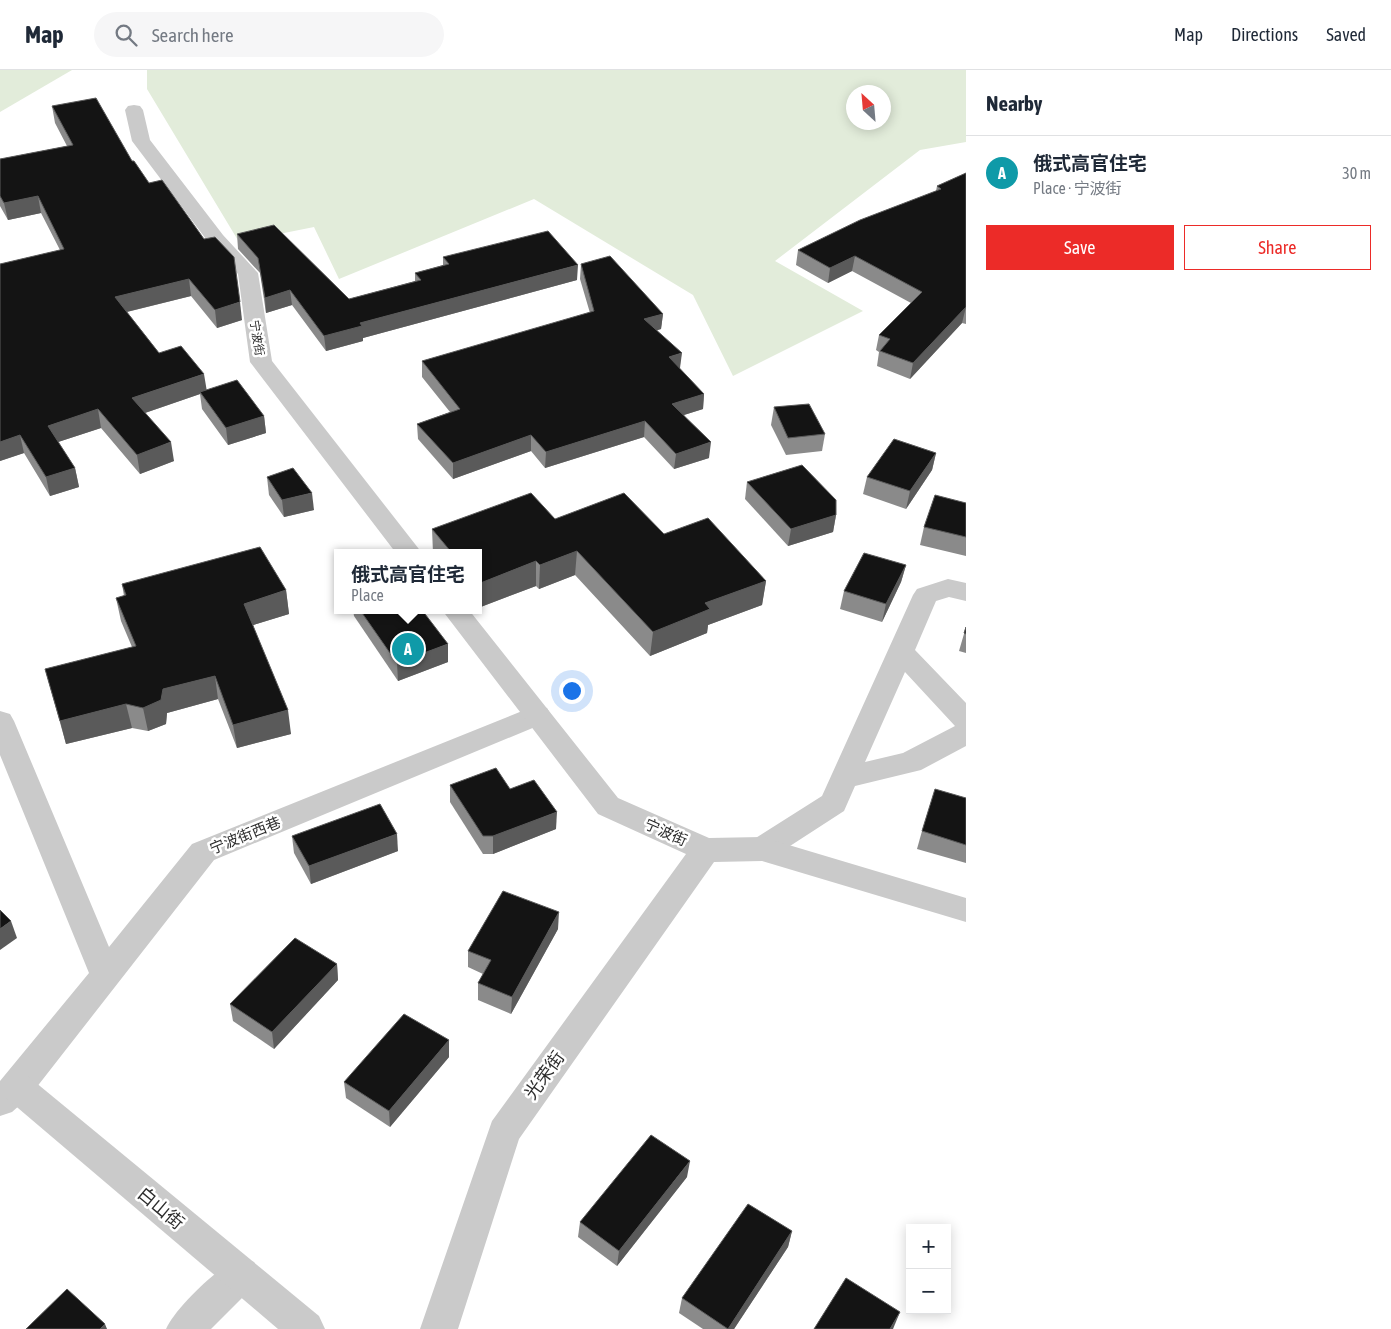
<!DOCTYPE html>
<meta charset="utf-8">
<style>
body{margin:0;font-family:"Asap Condensed","Noto Sans SC",sans-serif;background:#f6f6f7;color:#1f2937}
.controls{position:absolute;right:15px;bottom:15px;display:grid;overflow:hidden;border-radius:0px;box-shadow:0 2px 12px #0003}
.controls button{width:45px;height:45px;display:grid;place-items:center;padding:0;border:0;border-bottom:1px solid #e0e1e3;background:#fff;color:#1f2937;font:25px sans-serif}
.compass{position:absolute;left:846px;top:15px;width:45px;height:45px;border-radius:50%;background:#fff;box-shadow:0 2px 12px #0003;rotate:334deg}
.you{position:absolute;left:571px;top:620px;width:18px;height:18px;margin:-12px;border:4px solid #fff;border-radius:50%;background:#1a73e8;box-shadow:0 0 0 8px #1a73e833}
.badge{display:grid;place-items:center;width:32px;height:32px;border-radius:50%;background:#ec2b28;color:#fff;font-size:16px;font-weight:700}
.pin{position:absolute;translate:-50% -50%;border:2px solid #fff;box-shadow:0 1px 5px #0006}
.popup{position:absolute;left:334px;top:479px;width:148px;height:65px;box-sizing:border-box;display:grid;place-content:center;border-radius:0px;background:#fff;filter:drop-shadow(0 1px 4px #0005);font-size:16px;white-space:nowrap;color:#747a83}
.popup b{font-size:19px;color:#1f2937}
.popup::after{content:'';position:absolute;left:50%;top:100%;margin-left:-10px;border:10px solid transparent;border-top-color:#fff}
.list{margin:0;padding:0;list-style:none}
h2{display:flex;justify-content:space-between;align-items:center;height:65px;margin:0;padding:0 20px;font-size:21px}
h2 small{font-size:16px;font-weight:400;color:#747a83}
.list li{display:grid;grid-template-columns:32px 1fr auto;gap:15px;align-items:center;box-sizing:border-box;height:75px;padding:0 20px;border-top:1px solid #e0e1e3}
.list b{display:block;font-size:19px;white-space:nowrap}
.list p{margin:0;font-size:16px;white-space:nowrap;color:#747a83}
.list em{font-size:16px;font-style:normal;color:#747a83}
.actions{display:flex;gap:10px;padding:15px 20px}
.actions a{flex:1;padding:11px 0;border:1px solid #ec2b28;border-radius:0px;text-align:center;font-size:18px;color:#ec2b28}
.actions .main{background:#ec2b28;color:#fff}
.icon{flex:none;width:28px;height:28px;fill:none;stroke:currentColor;stroke-width:2;stroke-linecap:round;stroke-linejoin:round}
.map{position:relative;flex:none;width:966px;height:1259px;overflow:hidden}
header{display:flex;align-items:center;gap:30px;box-sizing:border-box;height:70px;padding:0 25px;background:#fff;border-bottom:1px solid #e0e1e3}
header strong{font-size:24px}
nav{display:flex;gap:28px;margin-inline-start:auto;font-size:18px}
.search{width:350px;height:45px;background:#f6f6f7;display:flex;align-items:center;gap:12px;box-sizing:border-box;padding:0 18px;border-radius:28px;color:#747a83;font-size:19px}
main{display:flex}
aside{flex:1;background:#fff}
.map>svg:first-child{display:block}
.green{fill:#e2ecda;fill-rule:evenodd}
.lines{fill:none;stroke-linecap:round;stroke-linejoin:round}
.minor{fill:#cacaca;fill-rule:evenodd}
.tertiary{fill:#cacaca;fill-rule:evenodd}
.wall{fill:#8a8a8a}
.shaded-wall{fill:#5a5a5a}
.building{fill:#141414;stroke:#5a5a5a}
.labels{text-anchor:middle;dominant-baseline:central;stroke-width:5;stroke-linejoin:round;paint-order:stroke}
.far-street-label{font-size:12px;fill:#2d2d2d;stroke:#fff}
.street-label{font-size:15px;fill:#2d2d2d;stroke:#fff}
.near-street-label{font-size:18px;fill:#2d2d2d;stroke:#fff}
</style>
<header>
<strong>Map</strong>
<div class="search"><svg class="icon" aria-label="search" viewBox="0 0 24 24"><circle cx="10" cy="10" r="6"/><path d="M15 15l6 6"/></svg>Search here</div>
<nav><a>Map</a><a>Directions</a><a>Saved</a></nav>
</header>
<main>
<div class="map">
<svg width="966" height="1259" viewBox="0 0 966 1259">
<rect width="100%" height="100%" fill="#fff"/>
<g class="green">
<path d="M0 0H72L0 42Z"/>
<path d="M147 0H966V72L920 80 775 191 863 241 733 306 693 225 534 129 339 209 314 157 239 172 147 19ZM854 22H884V52H854Z"/>
</g>
<g class="lines">
<g class="minor">
<path d="M948 509 966 513V531L949 527 936 531 915 580 966 633V676L921 700 855 716 844 741 773 787 762 791 751 787 747 779 751 771 822 726 913 525 917 519ZM905 602 955 656 903 683 865 692Z"/>
<path d="M537 635 547 638 551 645 547 652 214 790 29 1027 12 1042 0 1046V1011L89 903 0 685V641L10 644 14 651 109 877 192 774Z"/>
<path d="M241 1187 254 1192 259 1204 254 1216 211 1259H166C175 1238 220 1195 241 1187Z"/>
</g>
<g class="tertiary">
<path d="M134 35 140 36 143 40 150 70 223 165 258 203 272 291 422 483H396L250 292 238 204 209 173 132 71 125 40 128 36Z"/>
<path d="M442 540H469L618 728 709 768 762 767 966 828V852L762 791 714 792 519 1069 458 1259H420L492 1051 686 784 598 744Z"/>
<path d="M17 1002 29 1007 319 1246 325 1259H278L5 1027 0 1017 5 1007Z"/>
</g>
</g>
<g class="wall">
<path d="M52 36 132 91 242 250 217 258 191 226 127 242 159 283 206 320 264 346 266 363 228 375 202 339 200 324 145 343 174 391 140 404 101 358 58 372 75 398 79 417 50 426 24 383 0 391V194L60 180 41 143 8 150 0 136V89L67 76 55 53Z"/>
<path d="M966 103V254L962 253 910 309 877 296 879 282 876 280 879 265 911 233 852 201 828 213 796 195 798 180 936 121 937 116Z"/>
<path d="M237 164 349 229 415 211V203L443 195V187L577 210 363 268V271L326 281 292 235 266 243 260 203 238 179Z"/>
<path d="M581 194 663 244 661 259 657 260 680 299 704 324 703 339 684 345 709 388 674 399 644 367 545 398 531 381 453 409 418 369 417 354 450 342 422 307V291L590 243 580 209Z"/>
<path d="M774 337 825 364 822 381 786 385 771 355Z"/>
<path d="M936 383 932 400 906 439 863 424 867 407Z"/>
<path d="M267 407 314 440 284 447 269 425Z"/>
<path d="M747 412 836 445 833 462 788 476 745 429Z"/>
<path d="M966 433V486L920 475 924 457Z"/>
<path d="M555 449 664 464 766 511 762 535 708 555 707 563 650 586 575 505 539 519 536 516 478 538V483H433L432 459Z"/>
<path d="M906 495 901 512 882 552 840 539 844 521Z"/>
<path d="M122 514 286 520 289 544 253 555 291 664 237 678 218 629 167 643 166 654 148 661 132 658 66 674 45 599 132 577 121 551 116 528 124 526Z"/>
<path d="M353 540H422L448 592 398 611 354 546Z"/>
<path d="M966 557V583L959 581Z"/>
<path d="M450 715 510 719 556 759 493 784H483L450 732Z"/>
<path d="M966 728V793L917 779 922 761Z"/>
<path d="M292 766 398 781 311 814 294 783Z"/>
<path d="M558 859 511 944 478 930V913L483 904 468 897V881Z"/>
<path d="M337 894 338 910 274 979 233 951 230 934Z"/>
<path d="M449 970V987L390 1057 346 1028 344 1012Z"/>
<path d="M687 1107 617 1196 578 1167 580 1152Z"/>
<path d="M792 1161 788 1177 734 1259H703L679 1243 682 1228Z"/>
</g>
<g class="shaded-wall">
<path d="M38 126 41 143 8 150 4 133Z"/>
<path d="M855 186 852 201 828 213 830 198Z"/>
<path d="M578 195 577 210 363 268V271L326 281 324 266 360 253Z"/>
<path d="M189 209 191 226 118 244 115 227Z"/>
<path d="M290 220 292 235 266 243 265 228Z"/>
<path d="M240 232 242 250 217 258 215 240Z"/>
<path d="M966 237 962 253 910 309 913 293Z"/>
<path d="M663 244 661 259 643 265 644 249Z"/>
<path d="M682 283 680 298 667 303 669 287Z"/>
<path d="M204 304 207 322H200V324L136 346 132 328Z"/>
<path d="M704 324 703 339 671 349 672 334Z"/>
<path d="M98 339 101 358 52 374 48 356Z"/>
<path d="M264 346 266 363 228 375 226 358Z"/>
<path d="M645 351 644 367 545 398 546 382Z"/>
<path d="M20 365 24 383 0 391V372Z"/>
<path d="M531 365V381L453 409V393Z"/>
<path d="M171 372 174 391 140 404 137 385Z"/>
<path d="M711 372 709 388 674 399 676 384Z"/>
<path d="M936 383 932 400 906 439 910 421Z"/>
<path d="M75 398 79 417 50 426 46 407Z"/>
<path d="M312 423 314 440 284 447 282 430Z"/>
<path d="M836 445 833 462 788 476 791 459Z"/>
<path d="M577 481 575 505 539 519 540 495Z"/>
<path d="M536 491V516L478 538V514Z"/>
<path d="M906 495 901 512 882 552 886 534Z"/>
<path d="M766 511 762 535 708 555 707 563 650 586 653 562 705 533Z"/>
<path d="M286 520 289 544 247 557 244 534Z"/>
<path d="M448 574V592L398 611 397 593Z"/>
<path d="M215 606 218 629 167 643 166 654 148 661 143 638 163 619Z"/>
<path d="M126 634 132 658 66 674 60 651Z"/>
<path d="M288 640 291 664 237 678 233 655Z"/>
<path d="M557 742 556 759 493 784V766Z"/>
<path d="M397 764 398 781 311 814 309 796Z"/>
<path d="M559 842 558 859 511 944 512 927Z"/>
<path d="M11 851 17 868 0 880V859Z"/>
<path d="M337 894 338 910 274 979 272 962Z"/>
<path d="M449 970V987L390 1057 389 1041Z"/>
<path d="M690 1091 687 1107 617 1196 619 1181Z"/>
<path d="M792 1161 788 1177 734 1259H728Z"/>
<path d="M900 1242 893 1259H890Z"/>
<path d="M105 1254 107 1259H100Z"/>
</g>
<g class="building">
<path d="M96 28 132 91H134L149 113 162 110 204 169 215 167 234 187 240 232 215 240 189 209 115 227 159 283 181 276 204 304 132 328 171 372 137 385 98 339 48 356 75 398 46 407 20 365 0 372V194L64 179 38 126 4 133 0 126V89L73 75 52 36Z"/>
<path d="M966 103V237L913 293 880 281 890 269 879 265 922 222 855 186 830 198 798 180 860 150 941 119 937 116Z"/>
<path d="M274 155 349 229 421 210 415 203 449 194 443 187 548 161 578 195 360 253 362 256 324 266 290 220 265 228 258 188 237 164Z"/>
<path d="M610 186 663 244 644 249 682 283 669 287 704 324 672 334 711 372 676 384 645 351 546 382 531 365 453 393 417 354 460 339 422 291 594 241 581 194Z"/>
<path d="M237 310 264 346 226 358 200 322Z"/>
<path d="M809 334 825 364 788 368 774 337Z"/>
<path d="M894 369 936 383 910 421 867 407Z"/>
<path d="M802 395 836 430V445L791 459 747 412Z"/>
<path d="M293 398 312 423 282 430 267 407Z"/>
<path d="M531 423 555 449 624 423 664 464 708 448 766 511 705 533 710 539 653 562 577 481 540 495 536 491 478 514V483H452L432 459Z"/>
<path d="M935 425 966 433V467L924 457Z"/>
<path d="M260 477 286 520 244 534 288 640 233 655 215 606 163 619 161 630 143 638 126 634 60 651 45 599 136 576 116 528 126 525 122 514Z"/>
<path d="M864 483 906 495 886 534 844 521Z"/>
<path d="M360 540H422L448 574 397 593Z"/>
<path d="M966 557V564L964 563Z"/>
<path d="M496 698 510 719 534 710 557 742 493 766H483L450 715Z"/>
<path d="M935 719 966 728V775L922 761Z"/>
<path d="M380 734 397 764 309 796 292 766Z"/>
<path d="M503 821 559 842 512 927 478 913 491 890 468 881Z"/>
<path d="M0 840 11 851 0 859Z"/>
<path d="M295 868 337 894 272 962 230 934Z"/>
<path d="M404 944 449 970 389 1041 344 1012Z"/>
<path d="M651 1065 690 1091 619 1181 580 1152Z"/>
<path d="M748 1134 792 1161 728 1259 682 1228Z"/>
<path d="M846 1208 900 1242 890 1259H814Z"/>
<path d="M67 1219 105 1254 100 1259H26Z"/>
</g>
<g class="labels">
<g class="far-street-label">
<text transform="translate(257 268) rotate(81)">宁波街</text>
</g>
<g class="street-label">
<text transform="translate(666 762) rotate(24)">宁波街</text>
<text transform="translate(245 765) rotate(-22)">宁波街西巷</text>
</g>
<g class="near-street-label">
<text transform="translate(544 1005) rotate(-54)">光荣街</text>
<text transform="translate(161 1138) rotate(40)">白山街</text>
</g>
</g>
</svg>
<div class="controls">
<button>+</button>
<button>−</button>
</div>
<svg class="compass" viewBox="-18 -18 36 36"><path d="M0-13l5 13h-10z" fill="#e53935"/><path d="M0 13l5-13h-10z" fill="#747a83"/></svg>
<div class="you"></div>
<div class="pin badge" style="left:408px;top:579px;background:#0f9aa8">A</div>
<div class="popup"><b>俄式高官住宅</b>Place</div>
</div>
<aside>
<h2>Nearby<small></small></h2>
<ul class="list">
<li><span class="badge" style="background:#0f9aa8">A</span><div><b>俄式高官住宅</b><p>Place · 宁波街</p></div><em>30 m</em></li>
</ul>
<div class="actions"><a class="main">Save</a><a>Share</a></div>
</aside>
</main>
